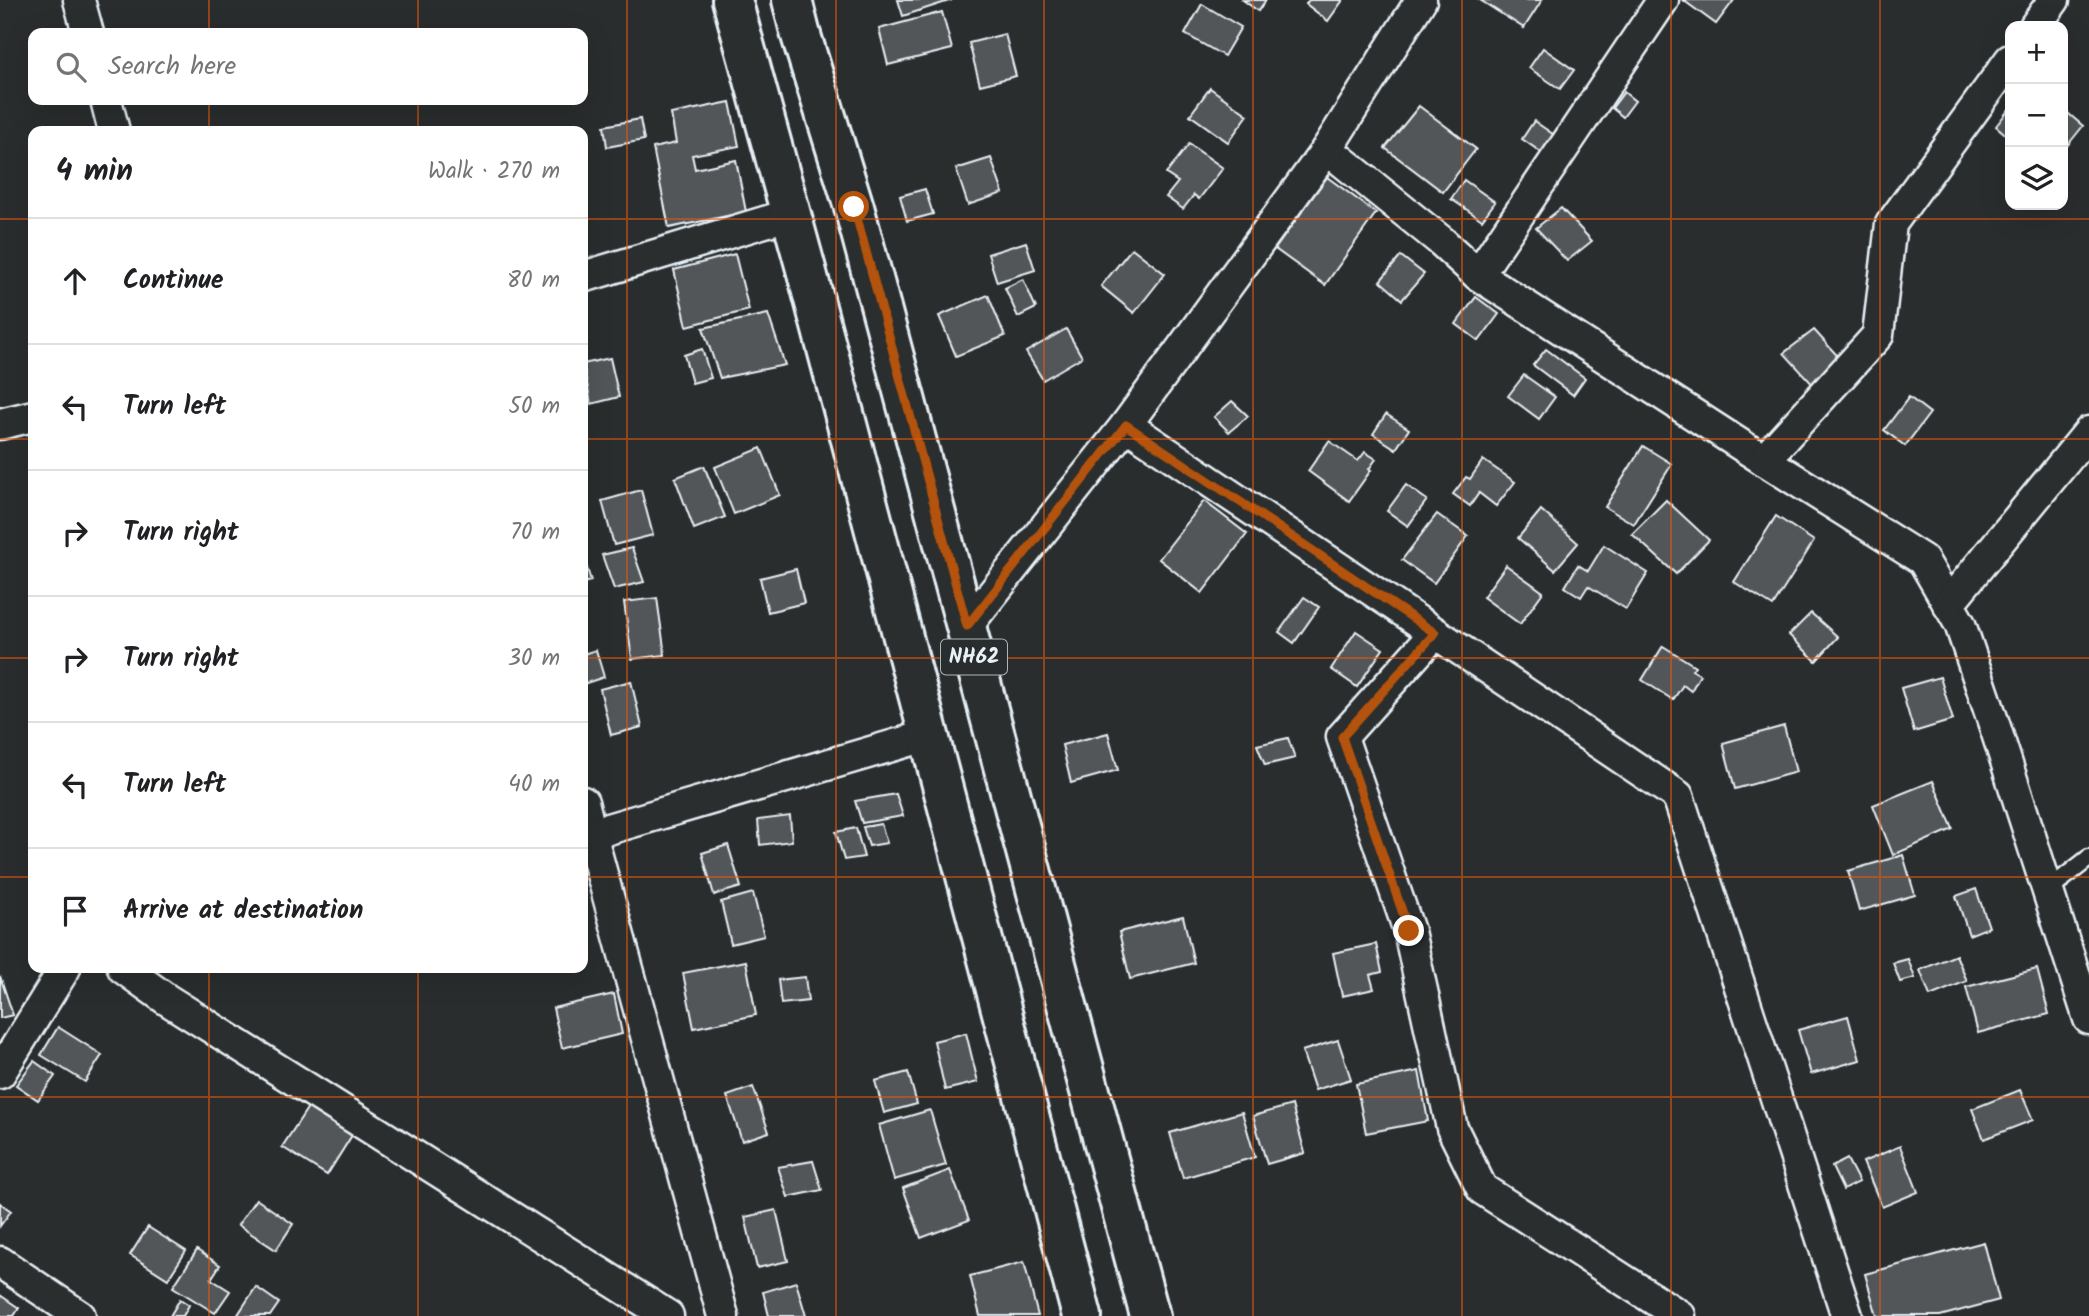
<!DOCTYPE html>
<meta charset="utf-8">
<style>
body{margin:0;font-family:Kalam,sans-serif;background:#f6f6f6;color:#202124}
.controls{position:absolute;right:21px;top:21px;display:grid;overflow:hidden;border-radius:14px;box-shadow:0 7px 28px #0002}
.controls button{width:63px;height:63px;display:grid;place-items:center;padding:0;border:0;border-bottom:2px solid #e0e0e0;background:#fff;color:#202124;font:35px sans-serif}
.stop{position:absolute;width:21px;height:21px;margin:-16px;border:5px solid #b45309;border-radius:50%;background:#fff}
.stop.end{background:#b45309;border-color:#fff;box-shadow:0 2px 7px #0008}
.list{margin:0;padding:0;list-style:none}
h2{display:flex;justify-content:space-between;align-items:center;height:91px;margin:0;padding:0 28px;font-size:30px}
h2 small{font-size:23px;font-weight:400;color:#757577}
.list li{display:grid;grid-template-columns:46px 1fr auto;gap:21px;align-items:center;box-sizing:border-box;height:126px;padding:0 28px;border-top:2px solid #e0e0e0}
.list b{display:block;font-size:26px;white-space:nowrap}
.list em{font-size:23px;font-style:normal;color:#757577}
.icon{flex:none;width:38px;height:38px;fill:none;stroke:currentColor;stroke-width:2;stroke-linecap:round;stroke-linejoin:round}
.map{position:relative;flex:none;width:2089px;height:1316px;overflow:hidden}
.search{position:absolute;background:#fff;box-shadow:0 7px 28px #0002;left:28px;top:28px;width:560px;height:77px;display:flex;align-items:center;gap:18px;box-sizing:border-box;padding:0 24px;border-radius:14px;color:#757577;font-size:26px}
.panel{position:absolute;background:#fff;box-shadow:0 7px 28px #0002;left:28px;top:126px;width:560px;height:847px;border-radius:14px}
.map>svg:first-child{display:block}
.building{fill:#535759;stroke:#e8f1f8;stroke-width:2}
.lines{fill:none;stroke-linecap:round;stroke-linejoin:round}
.lane-casing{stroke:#e8f1f8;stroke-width:21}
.street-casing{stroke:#e8f1f8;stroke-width:35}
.primary-casing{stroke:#e8f1f8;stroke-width:44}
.lane{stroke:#2a2d2e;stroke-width:16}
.street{stroke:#2a2d2e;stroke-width:30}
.primary{stroke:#2a2d2e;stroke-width:38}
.route{stroke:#b45309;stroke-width:9}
.grid{fill:none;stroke:#e8590c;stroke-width:2;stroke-opacity:0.55}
.labels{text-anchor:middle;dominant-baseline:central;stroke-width:7;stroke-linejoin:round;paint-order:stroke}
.shield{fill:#2a2d2e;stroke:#afb6bb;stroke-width:2}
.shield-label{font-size:21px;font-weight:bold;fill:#e8f1f8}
</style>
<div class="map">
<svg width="2089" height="1316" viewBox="0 0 2089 1316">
<rect width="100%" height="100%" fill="#2a2d2e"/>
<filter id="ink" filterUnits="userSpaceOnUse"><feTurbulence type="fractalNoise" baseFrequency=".0143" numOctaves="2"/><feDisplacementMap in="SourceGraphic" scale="14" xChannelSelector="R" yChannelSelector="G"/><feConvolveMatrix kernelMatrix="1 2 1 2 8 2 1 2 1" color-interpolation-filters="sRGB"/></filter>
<g filter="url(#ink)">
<g class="building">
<path d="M898 0H952L903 16Z"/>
<path d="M1243 0H1266L1258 11Z"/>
<path d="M1309 0H1343L1328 21 1306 4Z"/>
<path d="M1480 0H1542L1524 28Z"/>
<path d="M1683 0H1734L1716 24Z"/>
<path d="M1202 4 1241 27 1224 56 1185 34Z"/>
<path d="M942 12 952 49 888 65 879 29Z"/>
<path d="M1005 34 1016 76 980 85 969 43Z"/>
<path d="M1543 48 1574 70 1560 89 1529 68Z"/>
<path d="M1210 88 1248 115 1228 142 1190 115Z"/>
<path d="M1624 92 1635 101 1623 117 1612 108Z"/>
<path d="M730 102 739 146 692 155 695 169 736 160 746 212 669 228 653 148 676 143 671 114Z"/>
<path d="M1419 106 1476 149 1443 192 1385 148Z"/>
<path d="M2010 108V138L1996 126Z"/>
<path d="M2063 109 2083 126 2063 151Z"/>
<path d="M640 119 644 140 607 147 604 126Z"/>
<path d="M1534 121 1560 139 1548 157 1522 139Z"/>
<path d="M1189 144 1223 168 1199 199 1194 195 1183 209 1166 197 1178 182 1166 174Z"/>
<path d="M991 158 1003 193 968 205 956 169Z"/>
<path d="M1327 177 1376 213 1325 285 1275 249Z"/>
<path d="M1464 180 1495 202 1482 220 1451 199Z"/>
<path d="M925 189 933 214 907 221 900 196Z"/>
<path d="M1561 208 1592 241 1567 261 1536 228Z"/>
<path d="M1026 242 1035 270 997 282 988 254Z"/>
<path d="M1132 248 1165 274 1134 313 1101 286Z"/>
<path d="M735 254 749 310 687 326 674 270Z"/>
<path d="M1401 256 1424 274 1402 300 1380 281Z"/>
<path d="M1023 279 1036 308 1018 317 1005 288Z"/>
<path d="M988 295 1005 336 956 356 939 316Z"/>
<path d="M1476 297 1499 314 1479 341 1456 324Z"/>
<path d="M768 314 785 365 720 378 703 328Z"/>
<path d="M1066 329 1082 357 1043 380 1026 352Z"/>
<path d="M1814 330 1844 363 1814 386 1784 353Z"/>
<path d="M702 349 711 378 692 383 684 355Z"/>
<path d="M1546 349 1585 378 1573 395 1533 365Z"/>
<path d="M610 358 619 397 591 404 583 364Z"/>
<path d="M1524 375 1555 397 1539 419 1508 396Z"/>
<path d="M1909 397 1930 413 1905 446 1884 430Z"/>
<path d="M1232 401 1248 416 1229 432 1214 417Z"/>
<path d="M1386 414 1409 429 1396 449 1373 434Z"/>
<path d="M1329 441 1358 461 1365 452 1376 459 1369 469 1371 470 1349 501 1308 471Z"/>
<path d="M1643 446 1672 464 1634 524 1605 507Z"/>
<path d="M761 448 780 495 734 514 715 467Z"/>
<path d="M1483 460 1515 482 1496 506 1479 493 1470 506 1453 494 1466 477 1470 479Z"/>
<path d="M704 466 725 517 694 529 675 478Z"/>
<path d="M1406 485 1427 500 1408 526 1387 511Z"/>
<path d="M641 490 653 535 614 545 602 501Z"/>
<path d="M1666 500 1709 540 1676 574 1632 534Z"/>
<path d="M1204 501 1247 534 1202 593 1159 559Z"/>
<path d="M1541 510 1578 543 1555 570 1518 538Z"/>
<path d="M1437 514 1468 536 1434 583 1402 560Z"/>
<path d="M1776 516 1814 541 1773 606 1734 582Z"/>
<path d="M1604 545 1648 573 1626 609 1588 586 1581 597 1565 587 1578 565 1588 571Z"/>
<path d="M632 548 644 582 614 589 602 555Z"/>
<path d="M585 562 591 581 583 583V563Z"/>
<path d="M1506 565 1543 592 1520 624 1483 597Z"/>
<path d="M796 569 804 603 768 612 760 578Z"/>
<path d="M1304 597 1319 607 1294 643 1279 632Z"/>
<path d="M657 598 665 655 632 659 624 602Z"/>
<path d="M1811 613 1838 637 1816 661 1789 635Z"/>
<path d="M1356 631 1383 649 1357 687 1331 669Z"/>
<path d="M1663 646 1695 666 1692 670 1700 675 1691 691 1683 685 1673 700 1642 680Z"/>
<path d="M596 650 604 677 583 684V654Z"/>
<path d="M1940 677 1953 720 1914 732 1901 688Z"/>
<path d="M631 681 642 727 611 735 600 689Z"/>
<path d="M1784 726 1796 772 1735 789 1723 743Z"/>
<path d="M1108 733 1118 770 1071 783 1062 745Z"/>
<path d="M1288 738 1295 758 1265 765 1257 745Z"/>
<path d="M1933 781 1953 829 1893 855 1873 805Z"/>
<path d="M896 794 903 816 862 823 855 801Z"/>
<path d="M790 816 792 841 760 845 758 820Z"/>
<path d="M881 824 887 843 869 846 863 827Z"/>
<path d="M856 828 864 857 844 860 836 832Z"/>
<path d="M728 845 741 887 714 895 702 853Z"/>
<path d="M1903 855 1915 895 1859 911 1848 871Z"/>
<path d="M1976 889 1989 927 1969 935 1956 896Z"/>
<path d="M753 893 764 936 731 944 721 902Z"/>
<path d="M1183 916 1194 963 1130 979 1119 932Z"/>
<path d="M1376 944 1382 972 1370 975 1374 989 1342 996 1333 953Z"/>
<path d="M1956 955 1967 981 1930 996 1920 970Z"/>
<path d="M1908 959 1915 978 1900 982 1893 963Z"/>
<path d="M746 961 756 1015 694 1028 683 973Z"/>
<path d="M2037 969 2049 1014 1978 1033 1966 987Z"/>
<path d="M0 976 13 1015 0 1018Z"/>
<path d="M805 977 808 1001 781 1004 778 980Z"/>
<path d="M614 994 622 1034 562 1048 553 1008Z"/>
<path d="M1848 1016 1860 1060 1811 1074 1798 1030Z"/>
<path d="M58 1027 102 1055 85 1082 41 1055Z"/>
<path d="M966 1033 978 1082 945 1090 934 1041Z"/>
<path d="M1338 1040 1351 1079 1315 1090 1302 1051Z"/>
<path d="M34 1061 55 1076 38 1100 16 1085Z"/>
<path d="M1419 1071 1428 1121 1366 1133 1356 1084Z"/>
<path d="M908 1072 917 1104 884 1113 875 1081Z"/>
<path d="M753 1087 769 1132 742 1141 727 1096Z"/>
<path d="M2020 1090 2033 1120 1984 1139 1972 1109Z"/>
<path d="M310 1104 354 1132 327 1175 282 1147Z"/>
<path d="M1292 1105 1305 1153 1267 1164 1253 1116Z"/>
<path d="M930 1110 946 1165 894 1180 879 1125Z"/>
<path d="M1242 1112 1255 1157 1183 1178 1170 1133Z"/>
<path d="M1900 1146 1918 1192 1882 1207 1863 1162Z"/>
<path d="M1847 1159 1859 1182 1843 1190 1832 1167Z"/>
<path d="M813 1161 822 1190 788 1197 778 1167Z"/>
<path d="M950 1170 969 1220 921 1238 903 1188Z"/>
<path d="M256 1199 293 1224 276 1250 238 1225Z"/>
<path d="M0 1203 11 1211 0 1226Z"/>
<path d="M776 1210 788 1261 757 1268 745 1217Z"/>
<path d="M148 1227 186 1251 168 1279 130 1255Z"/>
<path d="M1984 1242 1999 1300 1940 1316H1877L1865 1274Z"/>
<path d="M197 1250 220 1265 211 1279 230 1291 215 1313 173 1287Z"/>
<path d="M1024 1262 1038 1316H980L970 1276Z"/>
<path d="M796 1282 806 1316H769L763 1292Z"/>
<path d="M256 1287 279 1303 270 1316H237Z"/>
<path d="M0 1295 19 1308 14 1316H0Z"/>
<path d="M180 1299 189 1305 183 1316H170Z"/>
</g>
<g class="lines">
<g class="lane-casing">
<path id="lane" d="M2048 890 2089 858"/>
</g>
<g class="street-casing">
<g id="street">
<path d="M79 0 88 33"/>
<path d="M2035 26 2054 0"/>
<path d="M106 100 114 131"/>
<path d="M1327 149 1441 241 1478 275 1764 460 1923 560 1960 624 1995 727 2089 1019"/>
<path d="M1478 275 1663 0"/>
<path d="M583 277 791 214"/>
<path d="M0 424 33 416"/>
<path d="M1126 425 1678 796 1847 1316"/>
<path d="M1764 460 1878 335 1891 224 2010 60"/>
<path d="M1948 604 2089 432"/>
<path d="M967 626 1126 425 1327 149 1421 0"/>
<path d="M1435 633 1342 737 1409 931 1452 1128 1482 1189 1680 1316"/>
<path d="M583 802 591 834 583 837"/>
<path d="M123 968 166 999 668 1316"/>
<path d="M0 1073 65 968"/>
<path d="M0 1262 80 1316"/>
<path d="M723 1316 591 834 929 735"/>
</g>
</g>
<g class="primary-casing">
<g id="primary">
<path d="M732 0 806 269 1082 1316"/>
<path d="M792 0 800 32 854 207 1150 1316"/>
</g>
</g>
<use href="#lane" class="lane"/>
<use href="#street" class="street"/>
<use href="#primary" class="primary"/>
</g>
</g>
<g class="lines" filter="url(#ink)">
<path class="route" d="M854 207 967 626 1126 425 1435 633 1342 737 1409 931"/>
</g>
<path class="grid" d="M209 0V33M418 0V33M627 0V1316M836 0V1316M1044 0V1316M1253 0V1316M1462 0V1316M1671 0V1316M1880 0V1316M209 100V131M418 100V131M0 219H33M583 219H2089M0 439H33M583 439H2089M0 658H33M583 658H2089M0 877H33M583 877H2089M209 968V1316M418 968V1316M0 1097H2089"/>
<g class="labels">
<rect class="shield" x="941" y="639.5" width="66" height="35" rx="5"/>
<g class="shield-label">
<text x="974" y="657">NH62</text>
</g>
</g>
</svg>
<div class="controls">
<button>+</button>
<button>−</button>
<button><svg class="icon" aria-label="layers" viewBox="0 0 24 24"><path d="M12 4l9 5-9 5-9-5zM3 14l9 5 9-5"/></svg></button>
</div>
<div class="stop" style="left:854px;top:207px"></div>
<div class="stop end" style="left:1409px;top:931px"></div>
<div class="search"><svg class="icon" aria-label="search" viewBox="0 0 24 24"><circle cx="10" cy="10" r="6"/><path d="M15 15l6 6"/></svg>Search here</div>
<section class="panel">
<h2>4 min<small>Walk · 270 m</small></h2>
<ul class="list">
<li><svg class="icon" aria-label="ahead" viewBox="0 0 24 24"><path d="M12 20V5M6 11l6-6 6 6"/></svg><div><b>Continue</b></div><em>80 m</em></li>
<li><svg class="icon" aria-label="left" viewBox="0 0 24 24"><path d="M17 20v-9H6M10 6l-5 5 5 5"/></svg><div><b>Turn left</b></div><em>50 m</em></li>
<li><svg class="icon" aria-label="right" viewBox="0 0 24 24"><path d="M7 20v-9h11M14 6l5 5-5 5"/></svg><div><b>Turn right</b></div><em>70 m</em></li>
<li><svg class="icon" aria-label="right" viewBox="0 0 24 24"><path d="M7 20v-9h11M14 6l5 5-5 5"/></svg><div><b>Turn right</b></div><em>30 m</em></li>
<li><svg class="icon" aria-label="left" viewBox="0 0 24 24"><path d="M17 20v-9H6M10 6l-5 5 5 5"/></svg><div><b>Turn left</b></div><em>40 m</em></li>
<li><svg class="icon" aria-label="arrive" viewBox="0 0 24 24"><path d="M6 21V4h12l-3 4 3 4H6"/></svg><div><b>Arrive at destination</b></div></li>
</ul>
</section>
</div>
